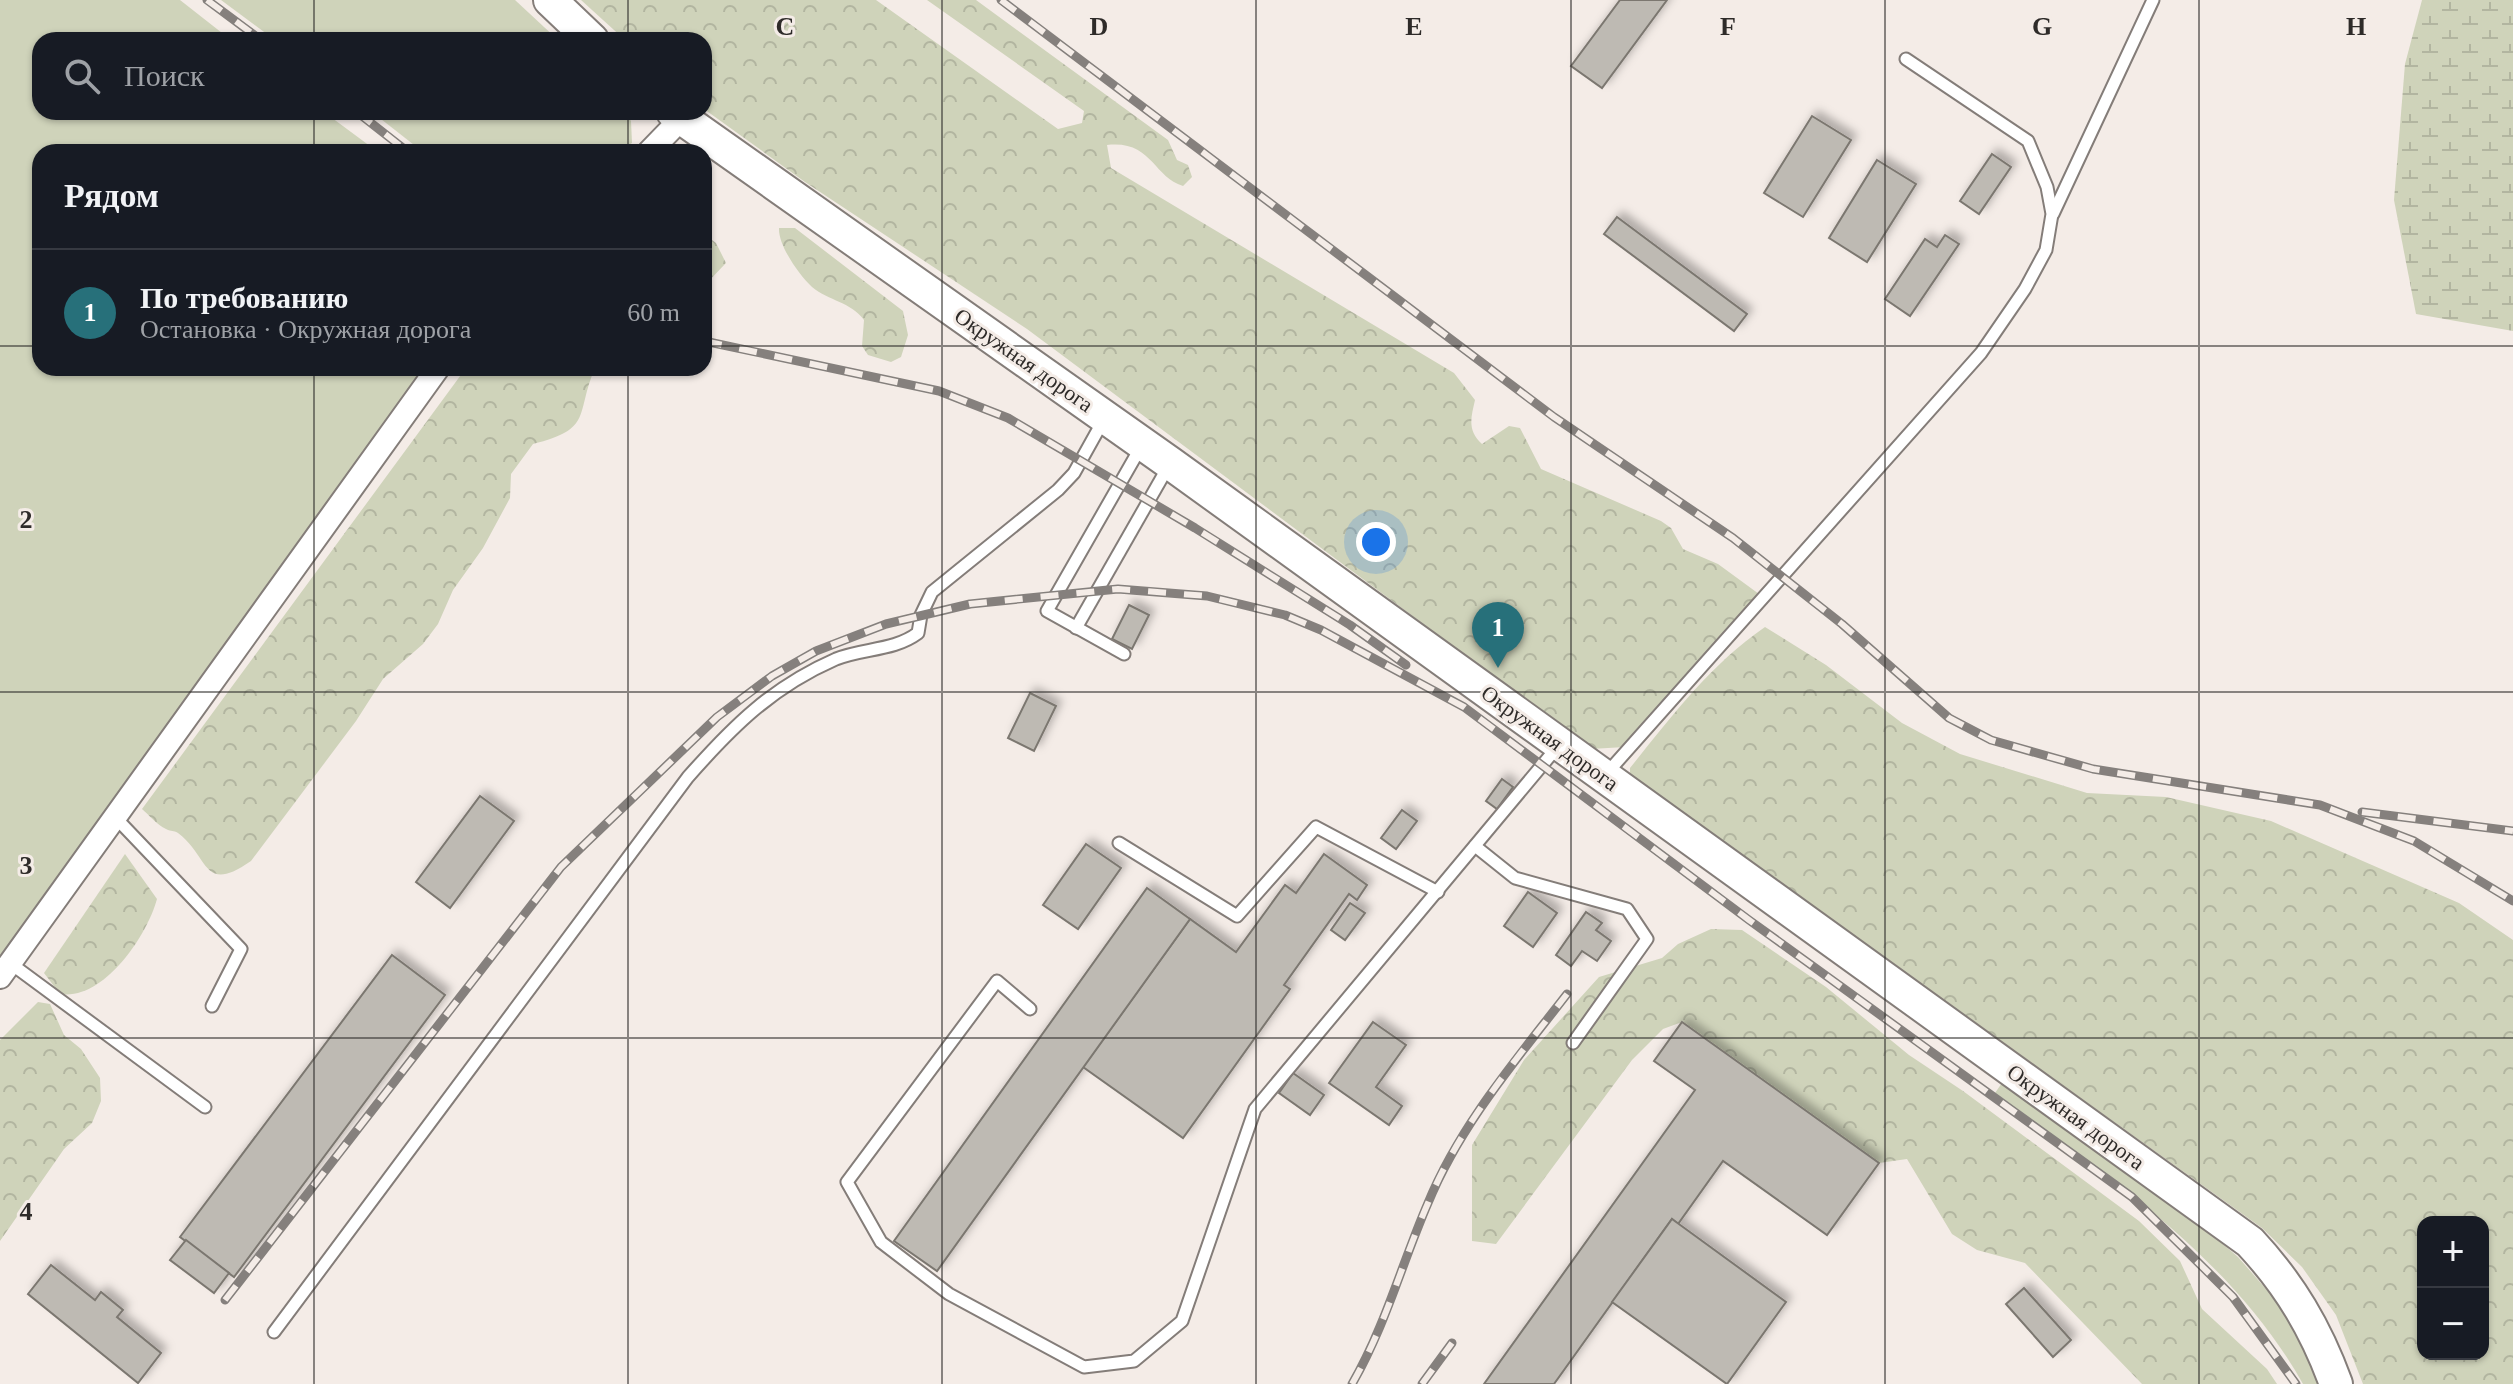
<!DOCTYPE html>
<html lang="ru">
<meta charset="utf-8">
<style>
body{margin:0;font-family:Georgia,serif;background:#20242c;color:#f1f3f6}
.controls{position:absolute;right:24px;bottom:24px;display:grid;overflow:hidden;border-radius:16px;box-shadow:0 2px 6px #0004}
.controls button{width:72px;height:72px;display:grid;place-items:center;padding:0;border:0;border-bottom:2px solid #363941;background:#171b24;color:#f1f3f6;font:40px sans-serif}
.you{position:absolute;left:1376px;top:542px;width:28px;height:28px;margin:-20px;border:6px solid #fff;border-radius:50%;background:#1a73e8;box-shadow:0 0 0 12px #1a73e833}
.badge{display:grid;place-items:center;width:52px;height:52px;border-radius:50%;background:#27707a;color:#fff;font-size:26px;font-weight:700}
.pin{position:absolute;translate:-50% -66px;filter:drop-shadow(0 2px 4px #0008)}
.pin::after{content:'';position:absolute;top:42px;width:28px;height:24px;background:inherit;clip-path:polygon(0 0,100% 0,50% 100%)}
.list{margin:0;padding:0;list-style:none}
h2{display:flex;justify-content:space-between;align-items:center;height:104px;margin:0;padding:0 32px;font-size:34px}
h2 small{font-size:26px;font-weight:400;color:#9ea1a6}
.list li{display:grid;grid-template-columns:52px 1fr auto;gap:24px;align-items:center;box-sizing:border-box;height:128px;padding:0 32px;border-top:2px solid #363941}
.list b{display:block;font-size:30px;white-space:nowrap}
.list p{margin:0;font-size:26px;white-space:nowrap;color:#9ea1a6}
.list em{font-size:26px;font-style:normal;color:#9ea1a6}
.icon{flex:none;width:44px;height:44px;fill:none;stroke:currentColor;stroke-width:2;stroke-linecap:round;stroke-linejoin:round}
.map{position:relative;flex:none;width:2513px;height:1384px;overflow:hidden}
.search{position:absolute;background:#171b24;box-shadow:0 2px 6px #0004;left:32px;top:32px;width:680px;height:88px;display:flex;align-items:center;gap:20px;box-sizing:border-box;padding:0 28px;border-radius:24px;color:#9ea1a6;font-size:30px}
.panel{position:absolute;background:#171b24;box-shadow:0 2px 6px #0004;left:32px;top:144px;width:680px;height:232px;border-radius:24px}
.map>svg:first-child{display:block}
.grass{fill:#cfd3ba}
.forest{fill:url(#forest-crowns);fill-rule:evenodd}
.wetland{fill:url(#wetland-marsh)}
.building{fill:#bebab3;stroke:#7b7770;stroke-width:2;filter:url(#shadow)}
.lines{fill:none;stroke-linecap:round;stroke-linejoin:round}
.lane-casing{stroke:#847d79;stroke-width:15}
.street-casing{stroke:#847d79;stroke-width:26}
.secondary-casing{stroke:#847d79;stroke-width:36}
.lane{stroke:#fff;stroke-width:11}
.street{stroke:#fff;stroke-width:22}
.secondary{stroke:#fff;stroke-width:32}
.rail-casing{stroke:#85807d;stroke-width:9}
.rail{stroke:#f4ece7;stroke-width:6;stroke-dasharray:18;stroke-linecap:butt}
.grid{fill:none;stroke:#2e2b29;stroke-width:2;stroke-opacity:0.55}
.labels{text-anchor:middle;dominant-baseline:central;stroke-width:6;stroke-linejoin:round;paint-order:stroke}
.street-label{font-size:22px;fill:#2e2b29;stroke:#f4ece7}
.grid-label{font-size:26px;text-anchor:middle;font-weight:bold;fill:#2e2b29;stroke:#f4ece7;stroke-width:6;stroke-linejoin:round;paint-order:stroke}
</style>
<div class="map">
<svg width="2513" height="1384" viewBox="0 0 2513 1384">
<defs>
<pattern id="forest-crowns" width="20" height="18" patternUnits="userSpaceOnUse" patternTransform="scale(2)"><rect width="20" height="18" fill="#cfd3ba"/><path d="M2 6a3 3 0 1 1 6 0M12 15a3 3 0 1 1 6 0" fill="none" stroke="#b2b5a0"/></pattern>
<pattern id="wetland-marsh" width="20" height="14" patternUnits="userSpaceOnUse" patternTransform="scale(2)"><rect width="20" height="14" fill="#cfd3ba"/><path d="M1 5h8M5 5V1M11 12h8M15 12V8" fill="none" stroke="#b2b5a0"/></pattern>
<filter id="shadow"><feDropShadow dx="5.5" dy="-5.5" stdDeviation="4" flood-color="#0004"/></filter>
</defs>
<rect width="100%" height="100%" fill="#f4ece7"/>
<g class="grass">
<path d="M0 0H180L231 40H40V112H324L378 152H40V368H423L0 956Z"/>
<path d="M221 0H515L558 40H275Z"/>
<path d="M372 112H625L631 121 632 143 616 152H423Z"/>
<path d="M2004 1080 2176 1204 2238 1257 2287 1313 2321 1384H2303C2233 1259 2108 1176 1995 1093Z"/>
</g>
<g class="forest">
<path d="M581 0H876L1058 129 1082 123 1084 111 927 0H976L1168 140 1177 160 1188 165 1192 177 1183 186C1153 177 1152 140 1107 145L1111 168 1454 373 1475 400C1471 418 1467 430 1482 444L1509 426 1520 428 1541 469 1661 521 1671 528 1683 549 1718 564 1759 594 1625 747 1591 749 1027 329 805 182 704 109V40H625Z"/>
<path d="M779 228H795L903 311 908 335 901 357 891 362 868 355 862 346 864 320C851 302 829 301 812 287 799 275 778 245 779 228Z"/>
<path d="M704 234 716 243 726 263 704 286Z"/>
<path d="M466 368H595C575 414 594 429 533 444L511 474 510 498 483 548 453 590 438 624 423 644 383 679 356 721 251 861C202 895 210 857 178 833 173 830 172 832 166 829 157 825 149 815 142 809Z"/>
<path d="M1765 627 1826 665 1902 723 1960 754 2087 793 2166 797 2271 821 2459 903 2513 940V1384H2363L2336 1315 2302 1267 2262 1228 1630 775V768C1671 717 1711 664 1765 627ZM2423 1222H2483V1354H2423Z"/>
<path d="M125 854 157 899C147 936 103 1001 60 994L44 973Z"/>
<path d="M1711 929 1742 930 1826 987 1909 1055 1963 1091 2139 1221 2180 1261 2202 1309 2267 1369 2277 1384H2142L2025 1263 1977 1250 1952 1234 1907 1159 1879 1163 1682 1022 1663 1029 1632 1060 1496 1244 1472 1241V1145L1524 1060 1599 977 1662 958 1678 944Z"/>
<path d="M38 1002 50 1004 64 1035 81 1049 100 1078 101 1101 92 1123 64 1149 0 1241V1040Z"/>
</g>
<path class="wetland" d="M2422 0H2513V331L2416 314 2394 200 2405 64Z"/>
<g class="building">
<path d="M1620 0H1667L1602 88 1571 66Z"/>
<path d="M1812 116 1851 140 1803 217 1764 193Z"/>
<path d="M1992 154 2011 167 1979 214 1960 201Z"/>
<path d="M1877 160 1916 184 1867 262 1829 238Z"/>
<path d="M1617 217 1747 314 1734 331 1604 234Z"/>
<path d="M1945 235 1959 244 1910 316 1885 299 1925 239 1937 247Z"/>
<path d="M1129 605 1149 615 1132 649 1112 639Z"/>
<path d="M1030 693 1056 706 1034 751 1008 738Z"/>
<path d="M1502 779 1513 787 1497 809 1486 801Z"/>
<path d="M480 796 514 821 450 908 416 882Z"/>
<path d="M1402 810 1417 821 1396 849 1381 838Z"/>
<path d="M1086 844 1121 868 1078 929 1043 905Z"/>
<path d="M1324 854 1367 885 1357 900 1349 894 1284 985 1290 989 1183 1138 1083 1067 1190 919 1236 952 1285 885 1296 893Z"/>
<path d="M1147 888 1190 919 937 1271 894 1241Z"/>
<path d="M1528 892 1557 913 1533 947 1504 926Z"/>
<path d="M1350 903 1365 913 1345 940 1331 930Z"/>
<path d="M1586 912 1602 923 1596 930 1611 941 1597 961 1582 951 1571 966 1556 955Z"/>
<path d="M392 955 445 995 234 1277 180 1237Z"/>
<path d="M1373 1022 1406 1045 1376 1087 1402 1106 1389 1125 1329 1083Z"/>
<path d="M1682 1022 1879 1163 1827 1235 1723 1161 1678 1224 1672 1219 1554 1384H1484L1695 1090 1654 1061Z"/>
<path d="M1293 1073 1324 1095 1310 1115 1279 1093Z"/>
<path d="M1672 1219 1786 1302 1727 1384 1612 1302Z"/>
<path d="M186 1240 229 1273 214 1293 170 1260Z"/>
<path d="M51 1265 95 1300 101 1292 123 1310 117 1317 161 1353 138 1383 28 1294Z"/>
<path d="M2024 1288 2071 1340 2053 1357 2006 1304Z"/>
</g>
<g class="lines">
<g class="lane-casing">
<g id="lane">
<path d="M2053 214 2153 0"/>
<path d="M1076 628 1168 467"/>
<path d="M1124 654 1047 611 1142 445"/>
<path d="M1607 773 1981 353 2025 289 2046 250 2052 214 2047 187 2028 141 1906 59"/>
<path d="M115 817 241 949 212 1006"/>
<path d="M1119 843 1237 916 1316 827 1438 892"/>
<path d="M1475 846 1515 878 1627 909 1647 939 1573 1043"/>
<path d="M10 963 205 1107"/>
<path d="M1030 1009 997 981 847 1182 881 1242 949 1294 1084 1367 1134 1361 1182 1321 1255 1109 1559 745"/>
<path d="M274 1332 688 777C733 726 772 687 836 659 863 648 894 651 918 633L921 615 932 592 1058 490 1074 473 1103 421"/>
</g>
</g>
<g class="street-casing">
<g id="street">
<path d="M649 152 681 119"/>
<path d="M0 977 438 368"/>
</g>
</g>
<g class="secondary-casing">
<g id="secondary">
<path d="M550 0 592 40"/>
<path d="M673 112 1170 463 2250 1242C2290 1285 2316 1329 2336 1384"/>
</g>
</g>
<use href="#lane" class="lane"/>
<use href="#street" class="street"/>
<use href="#secondary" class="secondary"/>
<g class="rail-casing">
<g id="rail">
<path d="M207 0 261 40"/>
<path d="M1001 0 1554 417 1733 538 1842 624 1949 718 1991 740 2093 769 2320 805 2414 841 2513 901"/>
<path d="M357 112 408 152"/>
<path d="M704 341 939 391 1008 418 1195 528 1350 625 1406 665"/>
<path d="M2362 812 2513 831"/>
<path d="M225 1300 561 867 717 717 772 676 816 651 886 624 970 604 1118 589 1207 596 1285 615 1321 630 1464 707 1749 920 2132 1197 2233 1297 2296 1384"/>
<path d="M1352 1384C1385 1327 1402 1263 1428 1203 1460 1125 1516 1060 1567 994"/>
<path d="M1422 1384 1452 1343"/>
</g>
</g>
<use href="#rail" class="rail"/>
</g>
<path class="grid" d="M314 0V40M628 0V40M942 0V1384M1256 0V1384M1571 0V1384M1885 0V1384M2199 0V1384M314 112V152M628 112V152M0 346H40M704 346H2513M314 368V1384M628 368V1384M0 692H2513M0 1038H2513"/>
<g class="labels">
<g class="street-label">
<text transform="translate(1024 360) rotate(35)">Окружная дорога</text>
<text transform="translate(1550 738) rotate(36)">Окружная дорога</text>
<text transform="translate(2076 1117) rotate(36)">Окружная дорога</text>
</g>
</g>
<g class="grid-label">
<text x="785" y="35">C</text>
<text x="1099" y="35">D</text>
<text x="1414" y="35">E</text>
<text x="1728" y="35">F</text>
<text x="2042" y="35">G</text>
<text x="2356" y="35">H</text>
<text x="26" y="528">2</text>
<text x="26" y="874">3</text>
<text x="26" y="1220">4</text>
</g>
</svg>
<div class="controls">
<button>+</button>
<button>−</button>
</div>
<div class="you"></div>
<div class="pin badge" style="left:1498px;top:668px">1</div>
<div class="search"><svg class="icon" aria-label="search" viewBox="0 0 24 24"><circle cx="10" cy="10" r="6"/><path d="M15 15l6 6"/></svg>Поиск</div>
<section class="panel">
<h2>Рядом<small></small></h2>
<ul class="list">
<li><span class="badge">1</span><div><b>По требованию</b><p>Остановка · Окружная дорога</p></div><em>60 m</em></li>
</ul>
</section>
</div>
